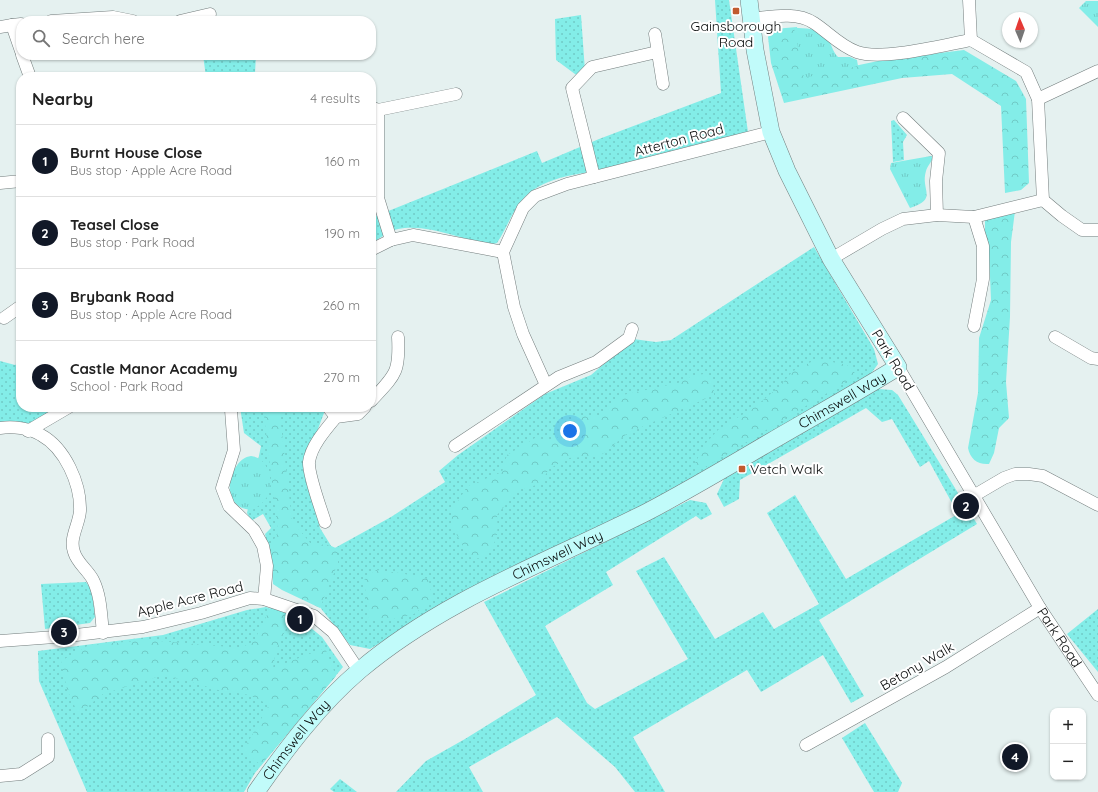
<!DOCTYPE html>
<meta charset="utf-8">
<style>
body{margin:0;font-family:Quicksand,sans-serif;background:#f2f2f2;color:#222}
.controls{position:absolute;right:12px;bottom:12px;display:grid;overflow:hidden;border-radius:8px;box-shadow:0 1px 3px #0004}
.controls button{width:36px;height:36px;display:grid;place-items:center;padding:0;border:0;border-bottom:1px solid #e0e0e0;background:#fff;color:#222;font:20px sans-serif}
.compass{position:absolute;left:1002px;top:12px;width:36px;height:36px;border-radius:50%;background:#fff;box-shadow:0 1px 3px #0004;rotate:358deg}
.you{position:absolute;left:570px;top:431px;width:14px;height:14px;margin:-10px;border:3px solid #fff;border-radius:50%;background:#1a73e8;box-shadow:0 0 0 6px #1a73e833}
.badge{display:grid;place-items:center;width:26px;height:26px;border-radius:50%;background:#111827;color:#fff;font-size:13px;font-weight:700}
.pin{position:absolute;translate:-50% -50%;border:2px solid #fff;box-shadow:0 1px 4px #0006}
.list{margin:0;padding:0;list-style:none}
h2{display:flex;justify-content:space-between;align-items:center;height:52px;margin:0;padding:0 16px;font-size:17px}
h2 small{font-size:13px;font-weight:400;color:#767676}
.list li{display:grid;grid-template-columns:26px 1fr auto;gap:12px;align-items:center;box-sizing:border-box;height:72px;padding:0 16px;border-top:1px solid #e0e0e0}
.list b{display:block;font-size:15px;white-space:nowrap}
.list p{margin:0;font-size:13px;white-space:nowrap;color:#767676}
.list em{font-size:13px;font-style:normal;color:#767676}
.icon{flex:none;width:22px;height:22px;fill:none;stroke:currentColor;stroke-width:2;stroke-linecap:round;stroke-linejoin:round}
.map{position:relative;flex:none;width:1098px;height:792px;overflow:hidden}
.search{position:absolute;background:#fff;box-shadow:0 1px 3px #0004;left:16px;top:16px;width:360px;height:44px;display:flex;align-items:center;gap:10px;box-sizing:border-box;padding:0 14px;border-radius:16px;color:#767676;font-size:15px}
.panel{position:absolute;background:#fff;box-shadow:0 1px 3px #0004;left:16px;top:72px;width:360px;height:340px;border-radius:16px}
.map>svg:first-child{display:block}
.grass{fill:url(#grass-dots)}
.forest{fill:url(#forest-crowns)}
.park{fill:url(#park-tufts)}
.lines{fill:none;stroke-linecap:round;stroke-linejoin:round}
.street-casing{stroke:#737d7d;stroke-width:13}
.secondary-casing{stroke:#737d7d;stroke-width:18}
.street{stroke:#fff;stroke-width:12}
.secondary{stroke:#c1fbfa;stroke-width:17}
.poi-dot{fill:#c15a2f;stroke:#fff;stroke-width:1.5}
.labels{text-anchor:middle;dominant-baseline:central;stroke-width:4;stroke-linejoin:round;paint-order:stroke}
.poi-label{font-size:14px;fill:#090c0c;stroke:#fff}
.street-label{font-size:14px;fill:#090c0c;stroke:#fff}
</style>
<div class="map">
<svg width="1098" height="792" viewBox="0 0 1098 792">
<defs>
<pattern id="grass-dots" width="8" height="8" patternUnits="userSpaceOnUse"><rect width="8" height="8" fill="#83ede8"/><path d="M2 2h.1M6 6h.1" fill="none" stroke="#70cac6" stroke-width="1.8" stroke-linecap="round"/></pattern>
<pattern id="forest-crowns" width="20" height="18" patternUnits="userSpaceOnUse"><rect width="20" height="18" fill="#83ede8"/><path d="M2 6a3 3 0 1 1 6 0M12 15a3 3 0 1 1 6 0" fill="none" stroke="#70cac6"/></pattern>
<pattern id="park-tufts" width="24" height="20" patternUnits="userSpaceOnUse"><rect width="24" height="20" fill="#83ede8"/><path d="M3 7l-1-3M5 7V3M7 7l1-3M15 17l-1-3M17 17v-4M19 17l1-3" fill="none" stroke="#70cac6"/></pattern>
</defs>
<rect width="100%" height="100%" fill="#e5f1f0"/>
<g class="grass">
<path d="M715 0H729L748 132C706 144 664 158 621 167 591 173 553 173 528 194 513 207 508 227 497 243L489 245C462 239 426 223 398 229 388 231 379 239 371 244V218L537 151 542 163 599 139 721 93Z"/>
<path d="M581 15 585 71 579 77 556 60 555 19Z"/>
<path d="M203 55H256L255 73 258 77H206Z"/>
<path d="M894 120 907 135 903 142 904 160 893 162 891 121Z"/>
<path d="M814 247 874 349 878 364 870 375 741 455 579 539 458 595 370 649 350 645 319 606 276 583 265 534 271 528 263 514 251 521 247 513 261 446 244 433 240 407H323L324 413 304 466 320 528 333 549 391 517 445 482 439 471 458 455 545 394 591 375 633 339 656 342 671 340Z"/>
<path d="M0 361 15 365 21 362V407H73L24 433 0 432Z"/>
<path d="M878 389 892 390 898 395 977 524 819 620 864 696 851 703 823 655 761 692 747 670 633 737 665 792H635L615 767 557 717 469 767 483 792H396L426 761 465 739 536 695 484 602 690 500 706 503 712 514 701 520 696 516 606 572 613 585 545 626 587 703 595 709 688 659 636 571 664 557 715 639 763 612 774 629 819 604 767 513 795 495 846 579 958 514 929 461 920 467 892 419 882 422 866 408 740 480 739 499 724 507 717 494 724 479Z"/>
<path d="M86 582 92 591 95 617 90 623 45 629 41 584Z"/>
<path d="M266 607 300 619 322 637 343 667 255 773 244 792H87L39 681 38 651 163 635 247 610Z"/>
<path d="M1098 609V672L1067 634Z"/>
<path d="M865 723 902 783 898 792H874L842 738Z"/>
<path d="M340 779 357 792H334L330 789Z"/>
</g>
<g class="forest">
<path d="M797 27 807 71 811 75 883 60 964 50 1016 81 1026 99 1029 183 1021 190 1005 193 1001 106 952 74 902 78 784 103 771 63 768 37 774 29Z"/>
<path d="M1015 211 1011 242 1010 317 1006 382 1009 418 999 428 994 453 989 464C978 465 970 459 968 448L978 393 979 338 991 300 989 252 985 237V221L989 217Z"/>
<path d="M817 359 847 365 857 375 697 472 694 465 706 443 719 429 755 407 780 386 793 371Z"/>
<path d="M704 374 713 381 714 395 628 433 600 456 568 458 549 469 540 484 518 490 497 515C498 538 498 540 483 559L469 557 451 524 453 508 468 486 502 472 507 455 535 438 551 441 570 431 577 416 588 415 599 417 618 396 678 383 692 376Z"/>
<path d="M263 407H279L292 521 311 544 329 545 338 549V563L320 608 282 590 273 584 271 545 278 532Z"/>
<path d="M376 570 400 573 428 579 433 599 414 614 385 621 369 619 364 580Z"/>
<path d="M271 607 293 614 276 650 273 668 325 648 336 676 261 765 243 751 269 705 250 695 218 690 181 679 160 676 103 694 78 714 67 689 61 661 89 645 148 640 241 648 254 641Z"/>
</g>
<g class="park">
<path d="M1086 1H1098V27L1079 8Z"/>
<path d="M794 28C805 28 819 28 827 38 832 44 832 51 838 57H850L857 60 858 66 804 78Z"/>
<path d="M931 156 933 157C932 162 927 166 926 171 920 190 939 199 910 208L890 169 891 163Z"/>
<path d="M251 456C269 458 275 482 267 497 263 503 258 507 252 510 216 508 230 458 251 456Z"/>
</g>
<g class="lines">
<g class="street-casing">
<g id="street">
<path d="M751 19C770 17 796 11 814 23 828 32 840 46 857 52 882 61 943 45 971 40L969 0"/>
<path d="M51 21 113 17 133 21"/>
<path d="M180 21 210 14"/>
<path d="M21 24 12 25 21 51"/>
<path d="M0 27 12 25"/>
<path d="M655 34 663 84"/>
<path d="M22 55 30 77"/>
<path d="M1038 99 1098 71"/>
<path d="M371 107 378 110V198L391 240"/>
<path d="M378 110 456 94"/>
<path d="M903 118 939 153 936 181 937 215"/>
<path d="M594 177 572 88 592 67 657 52"/>
<path d="M0 183 21 181"/>
<path d="M1043 200 1062 216 1082 230H1098"/>
<path d="M371 250 391 240 413 235 503 252"/>
<path d="M831 259 882 229 903 219 937 215 974 217 1043 200 1038 99 1026 72 971 40"/>
<path d="M4 318 21 306"/>
<path d="M974 326 983 279V246L974 217"/>
<path d="M1055 337 1091 358 1098 359"/>
<path id="s1" d="M898 367 1040 608 1098 695"/>
<path d="M546 385 523 334 514 307 503 252 523 208 535 196 567 184 771 132"/>
<path d="M371 401C395 375 400 373 398 337"/>
<path d="M328 407 336 417"/>
<path d="M231 410 234 450 222 488 229 506 254 530 263 546 267 566 264 599"/>
<path d="M0 428C13 426 29 428 41 435 65 448 81 484 80 511 79 525 69 538 74 552 77 563 88 570 93 580 101 596 101 615 103 633"/>
<path d="M28 431 69 407"/>
<path d="M455 446 559 377 596 362 629 338 632 329"/>
<path d="M975 495 1004 478 1015 474H1029L1043 476 1098 505"/>
<path d="M325 522C321 509 308 474 309 462 311 446 326 429 336 417L358 414 365 407"/>
<path d="M0 641 68 636 143 627 201 613 250 598 264 599 314 616 333 632 359 671"/>
<path d="M806 745 946 667 1040 608"/>
<path d="M0 776 21 774 48 757V739"/>
</g>
</g>
<g class="secondary-casing">
<g id="secondary">
<path id="s2" d="M256 792C286 749 320 704 360 670 444 599 550 561 647 512 689 490 729 466 770 442 813 417 856 393 898 367L831 259 787 171 771 132 755 50 749 0"/>
</g>
</g>
<use href="#street" class="street"/>
<use href="#secondary" class="secondary"/>
</g>
<g class="poi-dot">
<rect x="732" y="7" width="8" height="8" rx="2"/>
<rect x="738" y="465" width="8" height="8" rx="2"/>
</g>
<g class="labels">
<g class="poi-label">
<text x="736" y="26">Gainsborough<tspan x="736" dy="16">Road</tspan></text>
<text x="750" y="469" text-anchor="start">Vetch Walk</text>
</g>
<g class="street-label">
<text transform="translate(679 140) rotate(-15)">Atterton Road</text>
<text transform="translate(893 360) rotate(59)">Park Road</text>
<text stroke="none"><textPath href="#s2" startOffset="714">Chimswell Way</textPath></text>
<text stroke="none"><textPath href="#s2" startOffset="390">Chimswell Way</textPath></text>
<text transform="translate(190 599) rotate(-14)">Apple Acre Road</text>
<text stroke="none"><textPath href="#s1" startOffset="315">Park Road</textPath></text>
<text transform="translate(917 666) rotate(-30)">Betony Walk</text>
<text stroke="none"><textPath href="#s2" startOffset="66">Chimswell Way</textPath></text>
</g>
</g>
</svg>
<div class="controls">
<button>+</button>
<button>−</button>
</div>
<svg class="compass" viewBox="-18 -18 36 36"><path d="M0-13l5 13h-10z" fill="#e53935"/><path d="M0 13l5-13h-10z" fill="#767676"/></svg>
<div class="you"></div>
<div class="pin badge" style="left:300px;top:619px">1</div>
<div class="pin badge" style="left:966px;top:506px">2</div>
<div class="pin badge" style="left:64px;top:632px">3</div>
<div class="pin badge" style="left:1015px;top:757px">4</div>
<div class="search"><svg class="icon" aria-label="search" viewBox="0 0 24 24"><circle cx="10" cy="10" r="6"/><path d="M15 15l6 6"/></svg>Search here</div>
<section class="panel">
<h2>Nearby<small>4 results</small></h2>
<ul class="list">
<li><span class="badge">1</span><div><b>Burnt House Close</b><p>Bus stop · Apple Acre Road</p></div><em>160 m</em></li>
<li><span class="badge">2</span><div><b>Teasel Close</b><p>Bus stop · Park Road</p></div><em>190 m</em></li>
<li><span class="badge">3</span><div><b>Brybank Road</b><p>Bus stop · Apple Acre Road</p></div><em>260 m</em></li>
<li><span class="badge">4</span><div><b>Castle Manor Academy</b><p>School · Park Road</p></div><em>270 m</em></li>
</ul>
</section>
</div>
